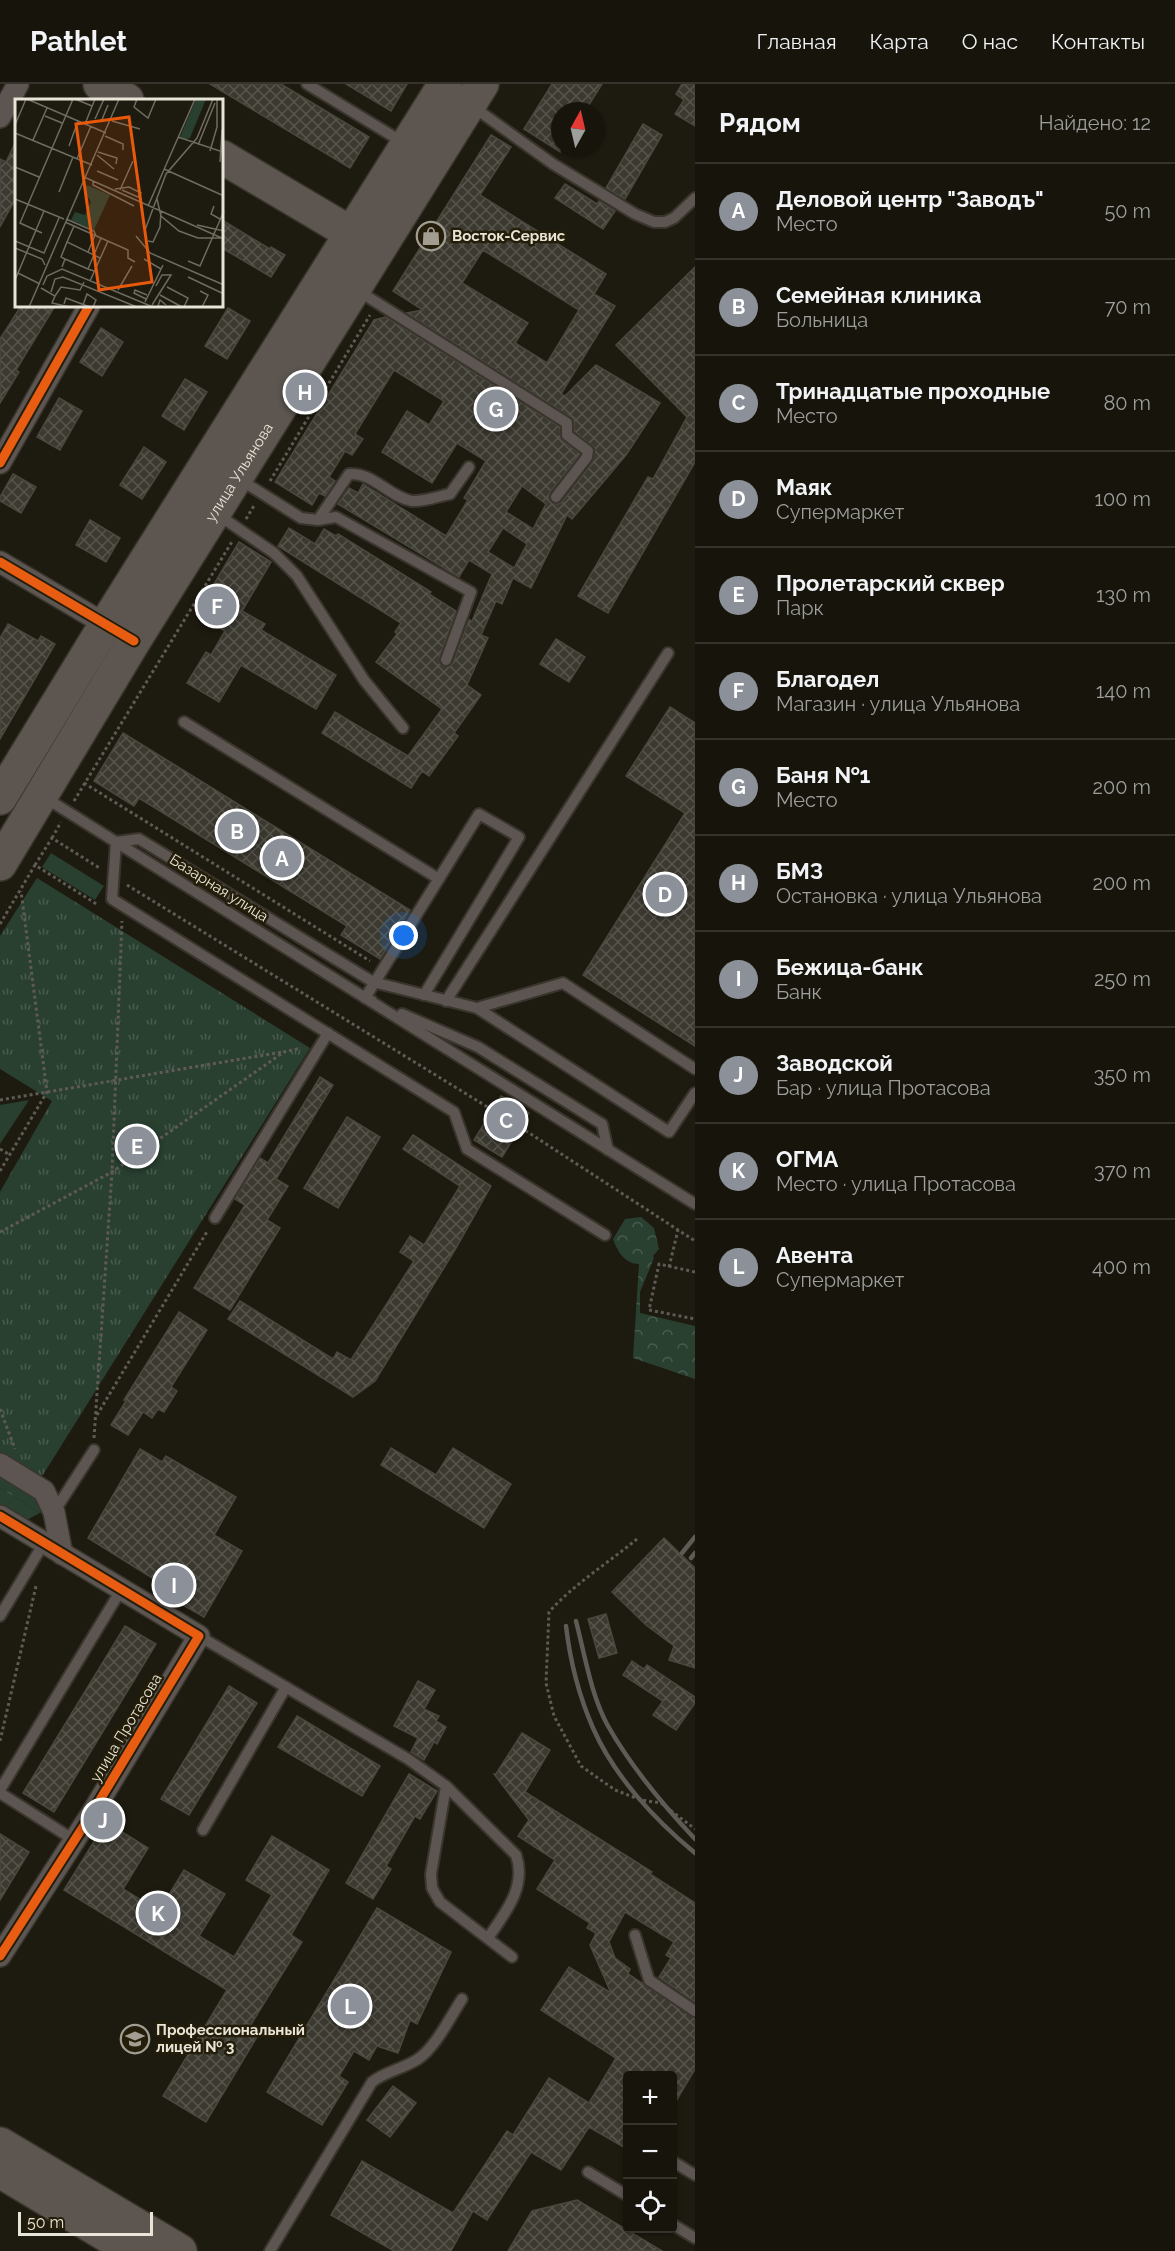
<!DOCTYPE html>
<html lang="ru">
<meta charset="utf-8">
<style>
body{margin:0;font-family:Raleway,sans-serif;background:#232119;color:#f1f3f6}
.controls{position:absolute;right:18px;bottom:18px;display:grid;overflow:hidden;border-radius:6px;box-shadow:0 2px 4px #0004}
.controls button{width:54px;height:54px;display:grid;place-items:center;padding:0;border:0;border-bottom:2px solid #35332c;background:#16140b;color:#f1f3f6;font:30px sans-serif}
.compass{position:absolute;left:551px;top:18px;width:54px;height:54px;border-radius:50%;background:#16140b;box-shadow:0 2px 4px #0004;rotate:8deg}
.scale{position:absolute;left:18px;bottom:15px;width:135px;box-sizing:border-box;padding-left:6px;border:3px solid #e8e4d7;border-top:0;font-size:16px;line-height:21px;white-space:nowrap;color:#e8e4d7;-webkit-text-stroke:4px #231d09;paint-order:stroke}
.you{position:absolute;left:404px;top:852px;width:21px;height:21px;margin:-15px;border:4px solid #fff;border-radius:50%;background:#1a73e8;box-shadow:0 0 0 9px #1a73e833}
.badge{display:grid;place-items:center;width:39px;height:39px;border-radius:50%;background:#8c9099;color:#fff;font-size:20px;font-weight:700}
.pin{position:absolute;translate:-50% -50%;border:3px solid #fff;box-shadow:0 2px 6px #0006}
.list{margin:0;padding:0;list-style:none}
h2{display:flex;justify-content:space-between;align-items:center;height:78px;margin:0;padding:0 24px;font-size:26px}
h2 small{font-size:20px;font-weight:400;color:#9e9e9d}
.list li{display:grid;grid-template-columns:39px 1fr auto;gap:18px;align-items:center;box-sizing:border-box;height:96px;padding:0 24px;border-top:2px solid #35332c}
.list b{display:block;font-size:22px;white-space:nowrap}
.list p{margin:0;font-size:20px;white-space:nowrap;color:#9e9e9d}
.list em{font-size:20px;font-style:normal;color:#9e9e9d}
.icon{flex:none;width:33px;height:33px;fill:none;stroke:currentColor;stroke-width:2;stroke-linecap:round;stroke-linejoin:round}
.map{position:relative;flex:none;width:695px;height:2167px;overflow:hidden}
header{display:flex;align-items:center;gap:36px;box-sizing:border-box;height:84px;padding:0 30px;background:#16140b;border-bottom:2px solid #35332c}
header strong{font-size:28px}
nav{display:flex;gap:33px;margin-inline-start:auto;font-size:21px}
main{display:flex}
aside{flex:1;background:#16140b}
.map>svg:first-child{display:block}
.green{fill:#294031}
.forest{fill:url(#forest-crowns)}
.park{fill:url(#park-tufts)}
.building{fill:url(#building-cross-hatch);stroke:#4a473e;stroke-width:1.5;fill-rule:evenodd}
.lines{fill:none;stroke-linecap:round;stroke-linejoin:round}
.service-casing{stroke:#39352c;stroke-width:14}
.minor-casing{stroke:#39352c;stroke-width:24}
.primary-casing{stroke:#39352c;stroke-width:36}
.path{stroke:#5f5a56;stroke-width:3;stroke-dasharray:3 3;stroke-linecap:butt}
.service{stroke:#5c5552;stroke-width:10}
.minor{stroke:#5c5552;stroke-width:21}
.primary{stroke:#5d5650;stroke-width:33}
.rail{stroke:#5e5a55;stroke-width:4.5}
.cycleway-casing{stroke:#231d09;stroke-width:13}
.cycleway{stroke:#e95d12;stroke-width:9}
.labels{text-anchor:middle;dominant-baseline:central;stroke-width:5;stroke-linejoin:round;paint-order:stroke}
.poi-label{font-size:15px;font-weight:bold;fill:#e8e4d7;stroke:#231d09;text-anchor:start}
.street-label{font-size:15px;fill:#e8e4d7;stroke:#231d09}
.inset-road{fill:none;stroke:#6e6b5f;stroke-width:1.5}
.view{fill:#e8590c;fill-opacity:0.15;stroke:#e8590c;stroke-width:3}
.inset-edge{fill:none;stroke:#e8e4d7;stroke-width:3}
</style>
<header>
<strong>Pathlet</strong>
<nav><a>Главная</a><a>Карта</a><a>О нас</a><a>Контакты</a></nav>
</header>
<main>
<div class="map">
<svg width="695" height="2167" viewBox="0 0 695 2167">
<defs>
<pattern id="forest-crowns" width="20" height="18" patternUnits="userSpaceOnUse" patternTransform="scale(1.5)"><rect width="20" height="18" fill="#294031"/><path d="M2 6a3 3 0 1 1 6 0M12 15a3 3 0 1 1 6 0" fill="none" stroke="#485b4e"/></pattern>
<pattern id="park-tufts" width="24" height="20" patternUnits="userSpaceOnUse" patternTransform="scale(1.5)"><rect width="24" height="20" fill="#294031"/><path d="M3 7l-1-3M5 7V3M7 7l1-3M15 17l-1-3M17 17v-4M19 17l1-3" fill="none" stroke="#485b4e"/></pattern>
<pattern id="building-cross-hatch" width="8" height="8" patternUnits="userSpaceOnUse" patternTransform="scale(1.5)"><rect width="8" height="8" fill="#3b3930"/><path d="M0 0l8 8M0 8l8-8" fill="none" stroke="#57564d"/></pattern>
</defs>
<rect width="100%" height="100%" fill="#1d1a0f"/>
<g class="green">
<path d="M51 769 104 802 95 816 42 783Z"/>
<path d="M29 1016 0 1060V1021Z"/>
<path d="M0 1404 40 1429 21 1439 0 1426Z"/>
</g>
<g class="forest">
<path d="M641 1133 654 1144 659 1165 653 1172 654 1174 640 1208V1229L695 1242V1295L633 1274 639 1180C625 1180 617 1167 613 1155L625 1135Z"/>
<path d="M0 1386 40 1411 47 1425 40 1429 0 1404Z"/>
</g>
<path class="park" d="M37 794 310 964 41 1394 0 1368V1108L52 1017 0 985V852Z"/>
<g class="building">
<path d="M210 0H281L369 53 350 84Z"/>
<path d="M346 0H407L391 27Z"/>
<path d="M552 0H602L585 27H560V68L524 45Z"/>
<path d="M682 0H695V42L675 30 684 16 676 10Z"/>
<path d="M643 40 662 51 625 115 606 104Z"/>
<path d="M491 51 511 63 480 111 606 190 594 210 615 222 561 310 565 312 596 281 660 319 626 371 572 435 567 431 531 504 513 494 502 520 496 517 481 551 488 554 467 601 481 611 454 649 458 652 429 692 422 687 411 704 322 649 335 628 408 672 442 625 376 578 397 550 395 548 401 539 278 462 289 444 315 460 324 445 336 452 338 450 431 508 429 510 456 527 439 574 441 581 448 583 453 579 469 536 472 537 492 490 469 476 459 493 338 420 349 404 358 409 363 400 446 452 468 416 464 414 486 377 457 359 432 399 382 368 407 327 429 341 444 317 394 286 355 350 363 355 352 371 345 367 329 393 335 397 325 412 319 409 312 421 275 398 374 236 386 233 560 343 561 355 580 370 550 408 549 415 552 419 558 420 562 418 593 378 595 364 574 347V338L571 333 407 229 423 226 393 207ZM483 166 579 226 547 279 515 259 528 239 462 199ZM522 402 546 420 533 445 506 428ZM503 444 527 460 514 484 488 468Z"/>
<path d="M16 57V114L0 143V75L6 78Z"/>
<path d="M565 100 597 120 599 117 615 127 603 145 555 114Z"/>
<path d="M222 136 270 165 271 163 285 171 271 193 222 164Z"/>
<path d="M695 183V378L608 529 578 512 648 393 653 395 687 333 616 261Z"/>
<path d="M21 222H55L16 286 19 288 0 319V255Z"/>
<path d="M228 224 250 237 227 275 205 262Z"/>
<path d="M101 244 123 258 102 292 80 278Z"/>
<path d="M185 295 207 308 184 346 162 332Z"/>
<path d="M59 314 82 327 60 366 37 353Z"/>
<path d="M144 363 166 378 142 415 120 401Z"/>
<path d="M13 390 36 403 21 429 0 417V413Z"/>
<path d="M90 436 120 454 106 478 76 461Z"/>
<path d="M239 458 271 478 242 527 265 540 261 546 336 591 316 625 241 581 219 618 187 599 206 568 211 571 225 547 196 530Z"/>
<path d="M8 540 38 557 41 552 55 560 0 655V554Z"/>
<path d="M556 555 585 573 569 598 540 580Z"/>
<path d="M670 623 695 639V962L583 891 685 729 626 692Z"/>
<path d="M123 649 410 826 380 875 341 851 347 842 139 714 134 722 94 697Z"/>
<path d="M320 993 333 1001 276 1095 288 1102 267 1136 280 1144 230 1226 194 1204 245 1121 235 1115 260 1074 268 1079Z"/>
<path d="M501 1012 529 1029 502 1073 474 1056Z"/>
<path d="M347 1033 380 1053 338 1124 304 1104Z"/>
<path d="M413 1051 491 1102 456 1164 375 1297 353 1313 228 1235 240 1217 333 1275 337 1268 351 1276 414 1177 400 1168 410 1152 424 1161 460 1102 403 1065Z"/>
<path d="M179 1228 207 1246 171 1303 177 1307 164 1328 158 1325 152 1334 143 1328 128 1351 111 1341 126 1317 124 1316Z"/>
<path d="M391 1364 436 1391 453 1364 511 1400 484 1444 381 1381Z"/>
<path d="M140 1365 162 1378 166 1372 236 1413 214 1451 242 1467 204 1533 158 1507 162 1500 88 1454Z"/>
<path d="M664 1454 695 1484V1584L669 1576 674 1562 646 1541 612 1508Z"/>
<path d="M606 1530 617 1569 599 1574 588 1535Z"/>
<path d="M125 1542 156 1560 54 1728 23 1709Z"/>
<path d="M632 1577 644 1585 647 1581 695 1613V1619L676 1646 653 1631 663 1617 623 1591Z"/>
<path d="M418 1597 435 1606 424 1625 439 1632 436 1637 446 1643 437 1660 434 1658 424 1676 411 1668 418 1654 394 1642Z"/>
<path d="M229 1602 257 1619 189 1731 161 1715Z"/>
<path d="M297 1632 380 1682 362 1712 278 1663Z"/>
<path d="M522 1649 550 1666 525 1708 652 1788 650 1790 695 1819V1918L659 1893 671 1874 666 1871 674 1858 625 1828 609 1858 615 1874 630 1885 628 1890 695 1934V1985L672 2024V1992H627V2065L589 2043 561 2086 531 2068 487 2136 473 2127 451 2167H394L331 2131 362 2077 453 2129 507 2047 513 2051 549 1994 589 2019 616 1974 541 1926 569 1883 611 1909 590 1861 596 1849 587 1844 590 1839 537 1805 555 1776 518 1752 529 1736 494 1690H496Z"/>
<path d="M409 1690 437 1707 420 1735 415 1732 386 1782 391 1785 373 1815 346 1799Z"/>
<path d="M106 1738 148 1764 123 1805 159 1827 184 1786 225 1810 199 1852 234 1873 272 1811 246 1796 272 1752 329 1786 291 1851 302 1858 247 1947 257 1953 206 2038 163 2012 227 1906 64 1806Z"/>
<path d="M0 1750 29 1768 0 1816Z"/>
<path d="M377 1824 451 1868 417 1940 410 1936 398 1969 377 1962 369 1976 354 1967 339 1992 348 1998 322 2041 267 2008Z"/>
<path d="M393 2002 416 2019 390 2053 367 2036Z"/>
<path d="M577 2116 662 2167H508L532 2127Z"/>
</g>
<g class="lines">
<g class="service-casing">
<g id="service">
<path d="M307 0 404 59"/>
<path d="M472 22 553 80 635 130 654 138H665L674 134 695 114"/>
<path d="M357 206 567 339V351L588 367 587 373 556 413"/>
<path d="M239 395 301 434 318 436 336 433 471 508 446 576"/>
<path d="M217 430 274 469 297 492 364 596 403 644"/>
<path d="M318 436 349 390C373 388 389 413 412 417 423 418 439 412 450 410L469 383"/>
<path d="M184 638 439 795"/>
<path d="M44 713 695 1120"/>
<path d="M372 917 365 914 479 730 519 753 424 911"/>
<path d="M446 917 668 569"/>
<path d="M477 924 563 899 695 985"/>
<path d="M402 930 478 963 602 1040 608 1066"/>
<path d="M215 1134 328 949"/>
<path d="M605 1151 467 1065 454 1028 112 815 116 758 139 755 373 898 477 924 669 1048 695 1009"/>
<path d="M54 1428 94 1366"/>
<path d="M0 1532 44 1459"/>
<path d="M199 1552 408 1675 446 1702 431 1790 432 1804 440 1818 512 1873"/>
<path d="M446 1702 516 1771C527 1803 505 1829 488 1854"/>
<path d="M0 1706 121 1506"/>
<path d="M0 1709 74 1756"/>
<path d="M203 1746 286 1603"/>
<path d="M635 1851 649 1896 695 1927"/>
<path d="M672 2077 695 2091"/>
<path d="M588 2088 628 2112"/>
<path d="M672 2140 695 2154"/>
<path d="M270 2167 372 1998C386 1987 403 1985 418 1975 435 1964 451 1932 462 1915"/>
</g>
</g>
<g class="minor-casing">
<g id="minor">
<path d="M0 33 18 0"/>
<path d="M0 379 89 222"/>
<path d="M0 478 115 546"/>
<path d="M0 1380 44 1407 54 1428 62 1470"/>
<path d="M0 1432 199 1552 92 1729 0 1872"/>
</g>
</g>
<g class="primary-casing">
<g id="primary">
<path d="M100 0 127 16"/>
<path d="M222 73 369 160"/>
<path d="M0 714 106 540 445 0"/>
<path id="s1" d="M0 780 134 557 482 0"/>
<path d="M0 2060 180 2167"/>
<path d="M0 2087 133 2167"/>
</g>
</g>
<g class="path">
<path d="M270 397 370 231"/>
<path d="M246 435 255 420"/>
<path d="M84 699 370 877"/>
<path d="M74 717 233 456"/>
<path d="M52 754 61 738"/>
<path d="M35 781 52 754 101 785"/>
<path d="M127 801 520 1043 695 1157"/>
<path d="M0 840 35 781 98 821"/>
<path d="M0 1016 282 968"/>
<path d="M0 1065 10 1071"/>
<path d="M0 1087 47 1008 21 807"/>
<path d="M0 1148 112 1088 284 968 301 964"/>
<path d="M669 1183 678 1146"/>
<path d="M695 1188 659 1180 649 1226 695 1235"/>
<path d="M0 1325 15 1365"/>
<path d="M97 1331 208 1146"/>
<path d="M94 1354 112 1088 122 837"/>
<path d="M637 1455C608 1479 574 1500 549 1528L546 1599 554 1632 581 1682 615 1706 641 1716 661 1719 695 1745"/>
<path d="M0 1657 36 1502"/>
</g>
<use href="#service" class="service"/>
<use href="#minor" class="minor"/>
<use href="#primary" class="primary"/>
<g class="rail">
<path d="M682 1469 695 1453"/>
<path d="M691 1474 695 1469"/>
<path d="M576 1537C585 1572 591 1611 608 1642 632 1684 663 1721 695 1755"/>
<path d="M566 1542C570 1576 579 1612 593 1644 614 1692 655 1736 695 1769"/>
</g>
<g class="cycleway-casing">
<g id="cycleway">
<path d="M0 379 89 222"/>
<path d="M0 478 134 557"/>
<path d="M0 1432 199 1552 92 1729 0 1872"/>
</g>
</g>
<use href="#cycleway" class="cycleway"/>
</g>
<defs>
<g id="shop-ring" transform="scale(1.5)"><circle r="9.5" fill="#231d09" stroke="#a19d91" stroke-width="1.5"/><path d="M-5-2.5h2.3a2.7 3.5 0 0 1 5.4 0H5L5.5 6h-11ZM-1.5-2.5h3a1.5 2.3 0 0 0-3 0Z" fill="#a19d91"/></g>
<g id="university-ring" transform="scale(1.5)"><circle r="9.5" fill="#231d09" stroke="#a19d91" stroke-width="1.5"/><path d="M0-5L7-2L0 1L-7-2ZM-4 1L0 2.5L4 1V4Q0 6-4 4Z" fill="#a19d91"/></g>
</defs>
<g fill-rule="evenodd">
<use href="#shop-ring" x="431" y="152"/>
<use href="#university-ring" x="135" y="1955"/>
</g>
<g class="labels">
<g class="poi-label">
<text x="452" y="152">Восток-Сервис</text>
<text x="156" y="1946">Профессиональный<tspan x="156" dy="17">лицей № 3</tspan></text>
</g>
<g class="street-label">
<text stroke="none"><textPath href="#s1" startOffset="459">улица Ульянова</textPath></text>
<text transform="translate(219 804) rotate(32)">Базарная улица</text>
<text transform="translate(126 1644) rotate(-59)">улица Протасова</text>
</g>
</g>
<g transform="translate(15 15)">
<rect width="208" height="208" fill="#1d1a0f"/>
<path d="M181 0H191L175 39 171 40 165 38Z" fill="#294031"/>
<path d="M72 86 95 96 79 131 56 121 60 113 70 116 76 103 69 92Z" fill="#294031"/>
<path class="inset-road" d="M12 0 91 34M60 0 77 7M122 0 119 8 133 19 141 0M30 17 47 24M80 20 89 0M97 22 125 30M86 23 93 6M70 25 80 0M0 26 11 0M0 34 77 66M90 37 108 45V51M163 38 208 53V62M18 41 32 9M183 46 200 4M54 47 63 22M195 52 202 28V0M83 53 102 59 101 65M82 56 99 70M62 60 76 27M205 63 207 31M0 68 24 78M149 70 209 97M82 72 103 81M69 78 209 140M78 82V86L119 107M100 90 114 88 126 94 123 98 107 91M105 91 118 62M44 93 58 58M0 100 49 120M142 100 146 117 164 132 183 139H209M133 107 180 0M199 107 196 115 205 120M51 120 79 132 81 137M50 123 113 151V159L120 163M182 126 209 132M59 127 52 143 85 159M130 131 151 75 182 39 198 0M27 134 5 124 58 0M121 137 135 154 209 186M0 142 29 154 44 119M133 142 138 143 145 128 146 112M0 149 27 160 30 166M73 153 80 136M50 160 73 170M129 160 146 170M173 162 185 167 209 112M47 168 50 160 46 158 52 143M79 172 73 170 86 139M3 174 29 112M173 178 209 195M0 181 3 174 25 185M75 182 93 142M28 186 32 177 47 170 138 208M152 188 173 199 169 208M26 189 40 197 37 204 55 208M103 191 117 167M185 192 193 196 187 208M36 193 40 180 48 178 122 208M145 196 167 208M40 197 46 188 65 191 69 183M131 200 119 194 120 191 132 196M130 203 148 166M49 205 51 199 75 208M68 206 72 195 81 201 78 208M137 206 156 176H147L141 187M14 208 104 0M150 208 143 207 145 201 151 206"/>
<path class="view" d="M114 18 137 183 84 191 61 25Z"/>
<rect width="208" height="208" class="inset-edge"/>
</g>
</svg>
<div class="controls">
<button>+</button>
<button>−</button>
<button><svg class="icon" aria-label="locate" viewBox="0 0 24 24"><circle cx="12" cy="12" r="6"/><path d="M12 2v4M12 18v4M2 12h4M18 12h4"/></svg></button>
</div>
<svg class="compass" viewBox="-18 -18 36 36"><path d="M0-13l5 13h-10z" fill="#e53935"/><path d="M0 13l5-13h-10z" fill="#9e9e9d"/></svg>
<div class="scale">50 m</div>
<div class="you"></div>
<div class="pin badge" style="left:282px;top:774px">A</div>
<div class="pin badge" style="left:237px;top:747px">B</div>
<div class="pin badge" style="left:506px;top:1036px">C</div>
<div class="pin badge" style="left:665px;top:810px">D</div>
<div class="pin badge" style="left:137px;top:1062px">E</div>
<div class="pin badge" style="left:217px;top:522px">F</div>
<div class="pin badge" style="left:496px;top:325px">G</div>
<div class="pin badge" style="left:305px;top:308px">H</div>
<div class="pin badge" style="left:174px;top:1501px">I</div>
<div class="pin badge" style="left:103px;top:1736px">J</div>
<div class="pin badge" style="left:158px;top:1829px">K</div>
<div class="pin badge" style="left:350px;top:1922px">L</div>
</div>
<aside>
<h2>Рядом<small>Найдено: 12</small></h2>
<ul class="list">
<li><span class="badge">A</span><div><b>Деловой центр &quot;Заводъ&quot;</b><p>Место</p></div><em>50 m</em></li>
<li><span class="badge">B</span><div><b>Семейная клиника</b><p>Больница</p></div><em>70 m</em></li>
<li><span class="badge">C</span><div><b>Тринадцатые проходные</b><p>Место</p></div><em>80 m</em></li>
<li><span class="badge">D</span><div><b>Маяк</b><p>Супермаркет</p></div><em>100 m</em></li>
<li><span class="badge">E</span><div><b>Пролетарский сквер</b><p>Парк</p></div><em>130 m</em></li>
<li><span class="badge">F</span><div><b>Благодел</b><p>Магазин · улица Ульянова</p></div><em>140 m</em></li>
<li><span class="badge">G</span><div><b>Баня №1</b><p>Место</p></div><em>200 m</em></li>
<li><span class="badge">H</span><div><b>БМЗ</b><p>Остановка · улица Ульянова</p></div><em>200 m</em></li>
<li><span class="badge">I</span><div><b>Бежица-банк</b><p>Банк</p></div><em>250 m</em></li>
<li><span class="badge">J</span><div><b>Заводской</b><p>Бар · улица Протасова</p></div><em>350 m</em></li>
<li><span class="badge">K</span><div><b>ОГМА</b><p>Место · улица Протасова</p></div><em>370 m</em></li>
<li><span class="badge">L</span><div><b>Авента</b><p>Супермаркет</p></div><em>400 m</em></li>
</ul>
</aside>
</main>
